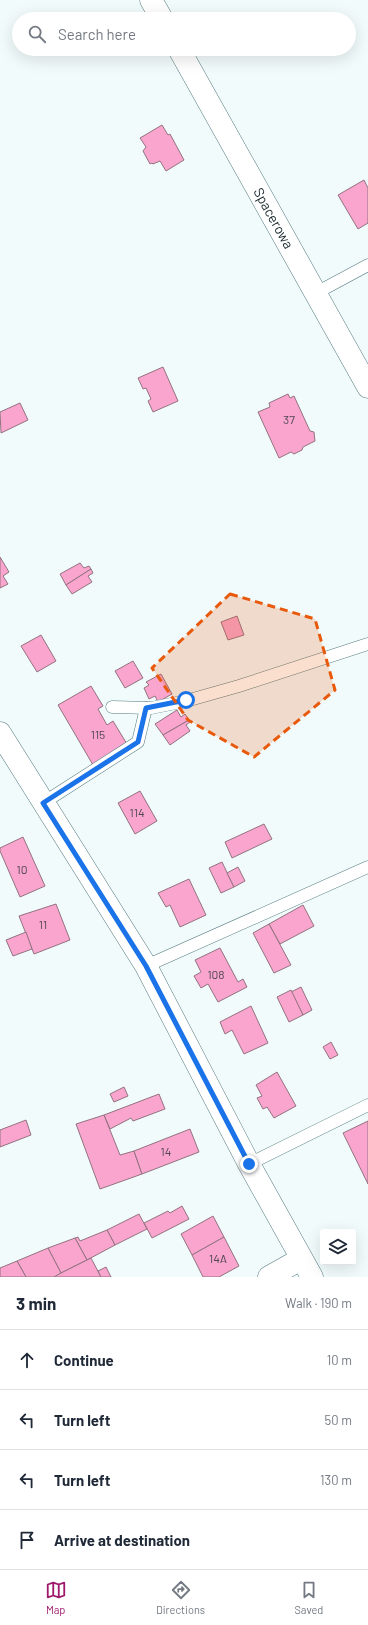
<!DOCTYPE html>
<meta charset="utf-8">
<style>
body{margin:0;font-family:Barlow,sans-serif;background:#f6f6f7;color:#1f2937}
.controls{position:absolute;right:12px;bottom:12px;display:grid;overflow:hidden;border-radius:4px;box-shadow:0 4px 16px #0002}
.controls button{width:36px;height:36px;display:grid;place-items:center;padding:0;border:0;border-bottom:1px solid #e0e1e3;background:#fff;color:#1f2937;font:20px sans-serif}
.stop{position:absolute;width:12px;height:12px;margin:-9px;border:3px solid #1a73e8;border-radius:50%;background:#fff}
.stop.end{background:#1a73e8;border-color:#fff;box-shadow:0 1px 4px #0008}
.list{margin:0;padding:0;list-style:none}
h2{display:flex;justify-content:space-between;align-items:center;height:52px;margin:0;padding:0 16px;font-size:17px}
h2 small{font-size:13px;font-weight:400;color:#747a83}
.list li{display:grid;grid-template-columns:26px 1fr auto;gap:12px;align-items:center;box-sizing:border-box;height:60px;padding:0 16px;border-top:1px solid #e0e1e3}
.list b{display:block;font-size:15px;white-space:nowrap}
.list em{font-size:13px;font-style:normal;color:#747a83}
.icon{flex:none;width:22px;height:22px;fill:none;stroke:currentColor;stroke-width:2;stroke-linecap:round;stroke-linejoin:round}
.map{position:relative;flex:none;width:368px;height:1277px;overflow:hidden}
.search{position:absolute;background:#fff;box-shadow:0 4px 16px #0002;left:12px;right:12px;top:12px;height:44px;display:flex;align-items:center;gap:10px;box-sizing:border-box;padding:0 14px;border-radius:22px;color:#747a83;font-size:15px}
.sheet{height:292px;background:#fff}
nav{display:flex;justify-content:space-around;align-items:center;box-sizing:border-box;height:56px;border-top:1px solid #e0e1e3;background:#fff;font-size:11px;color:#747a83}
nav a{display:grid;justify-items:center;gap:2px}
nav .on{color:#9e1969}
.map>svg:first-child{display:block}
.building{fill:#f9a5cd;stroke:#927280}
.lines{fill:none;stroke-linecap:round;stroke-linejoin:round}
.lane-casing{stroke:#547c82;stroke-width:13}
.street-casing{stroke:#547c82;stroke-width:23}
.primary-casing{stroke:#547c82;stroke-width:23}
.lane{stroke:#fff;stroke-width:12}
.street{stroke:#fff;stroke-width:22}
.primary{stroke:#fff;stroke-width:22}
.route{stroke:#1a73e8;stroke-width:5}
.marked{fill:#e8590c;fill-opacity:0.2;stroke:#e8590c;stroke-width:3;stroke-dasharray:8 5;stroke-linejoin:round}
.labels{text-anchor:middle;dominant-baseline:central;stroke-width:3;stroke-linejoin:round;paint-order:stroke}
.number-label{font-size:12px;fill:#514854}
.street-label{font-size:14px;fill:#19292c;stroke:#fff}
</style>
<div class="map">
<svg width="368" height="1277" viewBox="0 0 368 1277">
<rect width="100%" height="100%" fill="#f2fbfc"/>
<g class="building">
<path d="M162 125 168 135 170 134 184 160 166 171 160 161 153 164 152 163 150 164 143 151 146 147 140 138Z"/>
<path d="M364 180 368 188V223L358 229 338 195Z"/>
<path d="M163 367 178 401 153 412 148 401 151 399 146 388 143 389 138 378Z"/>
<path d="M288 394 290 398 294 396 310 431 314 432 315 441 303 447 302 450 294 454 291 452 279 458 258 412 270 407 269 403Z"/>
<path d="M20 403 28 420 1 433 0 412Z"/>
<path d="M0 557 9 572 3 576 8 584 0 588Z"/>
<path d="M80 563 84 568 89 566 91 569 66 585 60 574Z"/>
<path d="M91 569 93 573 88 576 92 582 72 594 66 585Z"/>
<path d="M237 616 244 635 228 640 221 622Z"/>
<path d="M41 635 56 661 37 672 21 646Z"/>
<path d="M133 661 143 678 125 688 115 671Z"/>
<path d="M161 674 172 694 158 702 155 696 149 699 144 688 149 685 146 682Z"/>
<path d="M91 686 103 706 98 709 107 725 113 721 127 744 93 765 58 705Z"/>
<path d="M177 710 181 717 185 714 189 720 163 735 155 724Z"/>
<path d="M189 720 190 722 186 725 190 731 170 745 163 735Z"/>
<path d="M140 791 157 821 135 834 118 803Z"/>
<path d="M264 824 272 839 232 858 225 842Z"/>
<path d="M23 837 45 886 20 897 0 851V848Z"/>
<path d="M222 862 234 887 221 893 209 868Z"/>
<path d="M238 867 245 881 234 887 227 873Z"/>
<path d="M189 879 206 915 180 927 170 905 166 907 158 893Z"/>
<path d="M56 904 70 940 34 954 19 916Z"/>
<path d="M303 905 314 926 280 944 269 924Z"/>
<path d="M269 924 291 965 274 973 253 933Z"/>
<path d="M26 932 32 949 13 956 6 940Z"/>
<path d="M220 948 238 982 243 979 247 987 218 1002 208 984 201 988 194 976 201 972 195 960Z"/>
<path d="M301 987 312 1010 303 1015 291 992Z"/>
<path d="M291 990 303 1015 289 1022 277 997Z"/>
<path d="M251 1006 268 1043 244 1054 232 1030 225 1034 220 1022Z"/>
<path d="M331 1042 338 1055 330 1059 323 1047Z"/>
<path d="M277 1072 296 1106 274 1118 267 1107 263 1109 257 1098 262 1096 256 1085Z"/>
<path d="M124 1087 128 1096 114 1102 110 1094Z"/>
<path d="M159 1094 165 1109 133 1121 131 1118 110 1129 104 1115Z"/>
<path d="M104 1115 120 1155 134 1151 142 1174 100 1189 76 1124Z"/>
<path d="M26 1120 31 1135 0 1147V1130Z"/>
<path d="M368 1121V1184L343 1133Z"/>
<path d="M190 1129 199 1152 142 1174 134 1151Z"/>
<path d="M182 1206 189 1219 152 1238 144 1223 168 1211 170 1213Z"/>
<path d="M139 1214 147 1229 115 1245 107 1230Z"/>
<path d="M213 1216 224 1237 192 1255 181 1234Z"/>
<path d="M107 1230 115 1245 87 1260 75 1238 78 1237 80 1241Z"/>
<path d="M224 1237 239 1266 219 1277H203L192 1255Z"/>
<path d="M75 1238 87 1260 61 1273 48 1248Z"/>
<path d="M48 1248 61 1273 55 1277H26L17 1261Z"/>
<path d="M91 1258 101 1277H54L61 1273Z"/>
<path d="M17 1261 26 1277H0V1268Z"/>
<path d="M106 1267 111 1277H101L98 1271Z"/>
</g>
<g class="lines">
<g class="lane-casing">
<g id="lane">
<path d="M316 293 368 265"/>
<path d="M112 707 151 708 186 701 239 686 368 644"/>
<path d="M43 803 138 742 146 708"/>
<path d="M146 966 368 867"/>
<path d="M249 1164 368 1105"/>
</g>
</g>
<g class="street-casing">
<g id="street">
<path d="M151 0 162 19"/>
<path d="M179 49 368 387"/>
<path d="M269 1277 301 1259"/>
</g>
</g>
<g class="primary-casing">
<path id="primary" d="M0 733 146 966 249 1164 312 1277"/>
</g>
<use href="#lane" class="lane"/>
<use href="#street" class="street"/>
<use href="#primary" class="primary"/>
</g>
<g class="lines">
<path class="route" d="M186 700 146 708 138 742 43 803 146 966 249 1164"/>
</g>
<path class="marked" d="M230 594 315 619 335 690 254 757 188 720 152 668Z"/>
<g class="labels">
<g class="number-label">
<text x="289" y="419">37</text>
<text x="98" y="734">115</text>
<text x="137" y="812">114</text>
<text x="22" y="869">10</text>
<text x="43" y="924">11</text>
<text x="216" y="974">108</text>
<text x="166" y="1151">14</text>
<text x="218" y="1258">14A</text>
</g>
<g class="street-label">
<text transform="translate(274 218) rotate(61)">Spacerowa</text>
</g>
</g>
</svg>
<div class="controls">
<button><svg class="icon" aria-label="layers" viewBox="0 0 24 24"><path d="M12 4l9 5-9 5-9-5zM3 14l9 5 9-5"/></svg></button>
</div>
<div class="stop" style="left:186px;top:700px"></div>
<div class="stop end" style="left:249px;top:1164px"></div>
<div class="search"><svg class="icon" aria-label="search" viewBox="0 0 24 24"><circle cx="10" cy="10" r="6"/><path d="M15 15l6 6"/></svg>Search here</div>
</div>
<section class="sheet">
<h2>3 min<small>Walk · 190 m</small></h2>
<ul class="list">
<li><svg class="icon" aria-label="ahead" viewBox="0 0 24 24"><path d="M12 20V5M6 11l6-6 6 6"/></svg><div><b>Continue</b></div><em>10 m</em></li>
<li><svg class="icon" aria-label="left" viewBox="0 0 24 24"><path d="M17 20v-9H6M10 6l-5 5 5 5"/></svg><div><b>Turn left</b></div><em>50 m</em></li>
<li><svg class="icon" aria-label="left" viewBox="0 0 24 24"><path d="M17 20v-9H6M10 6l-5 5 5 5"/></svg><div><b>Turn left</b></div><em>130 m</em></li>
<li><svg class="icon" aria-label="arrive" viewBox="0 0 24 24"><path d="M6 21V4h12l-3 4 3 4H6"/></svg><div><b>Arrive at destination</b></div></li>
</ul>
</section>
<nav>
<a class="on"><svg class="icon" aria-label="map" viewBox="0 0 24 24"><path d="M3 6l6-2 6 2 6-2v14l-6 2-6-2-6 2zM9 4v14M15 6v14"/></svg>Map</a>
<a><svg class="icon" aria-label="directions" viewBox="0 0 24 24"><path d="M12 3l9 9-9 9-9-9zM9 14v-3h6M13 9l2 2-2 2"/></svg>Directions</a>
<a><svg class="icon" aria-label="saved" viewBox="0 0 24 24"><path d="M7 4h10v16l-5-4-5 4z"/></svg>Saved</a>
</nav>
